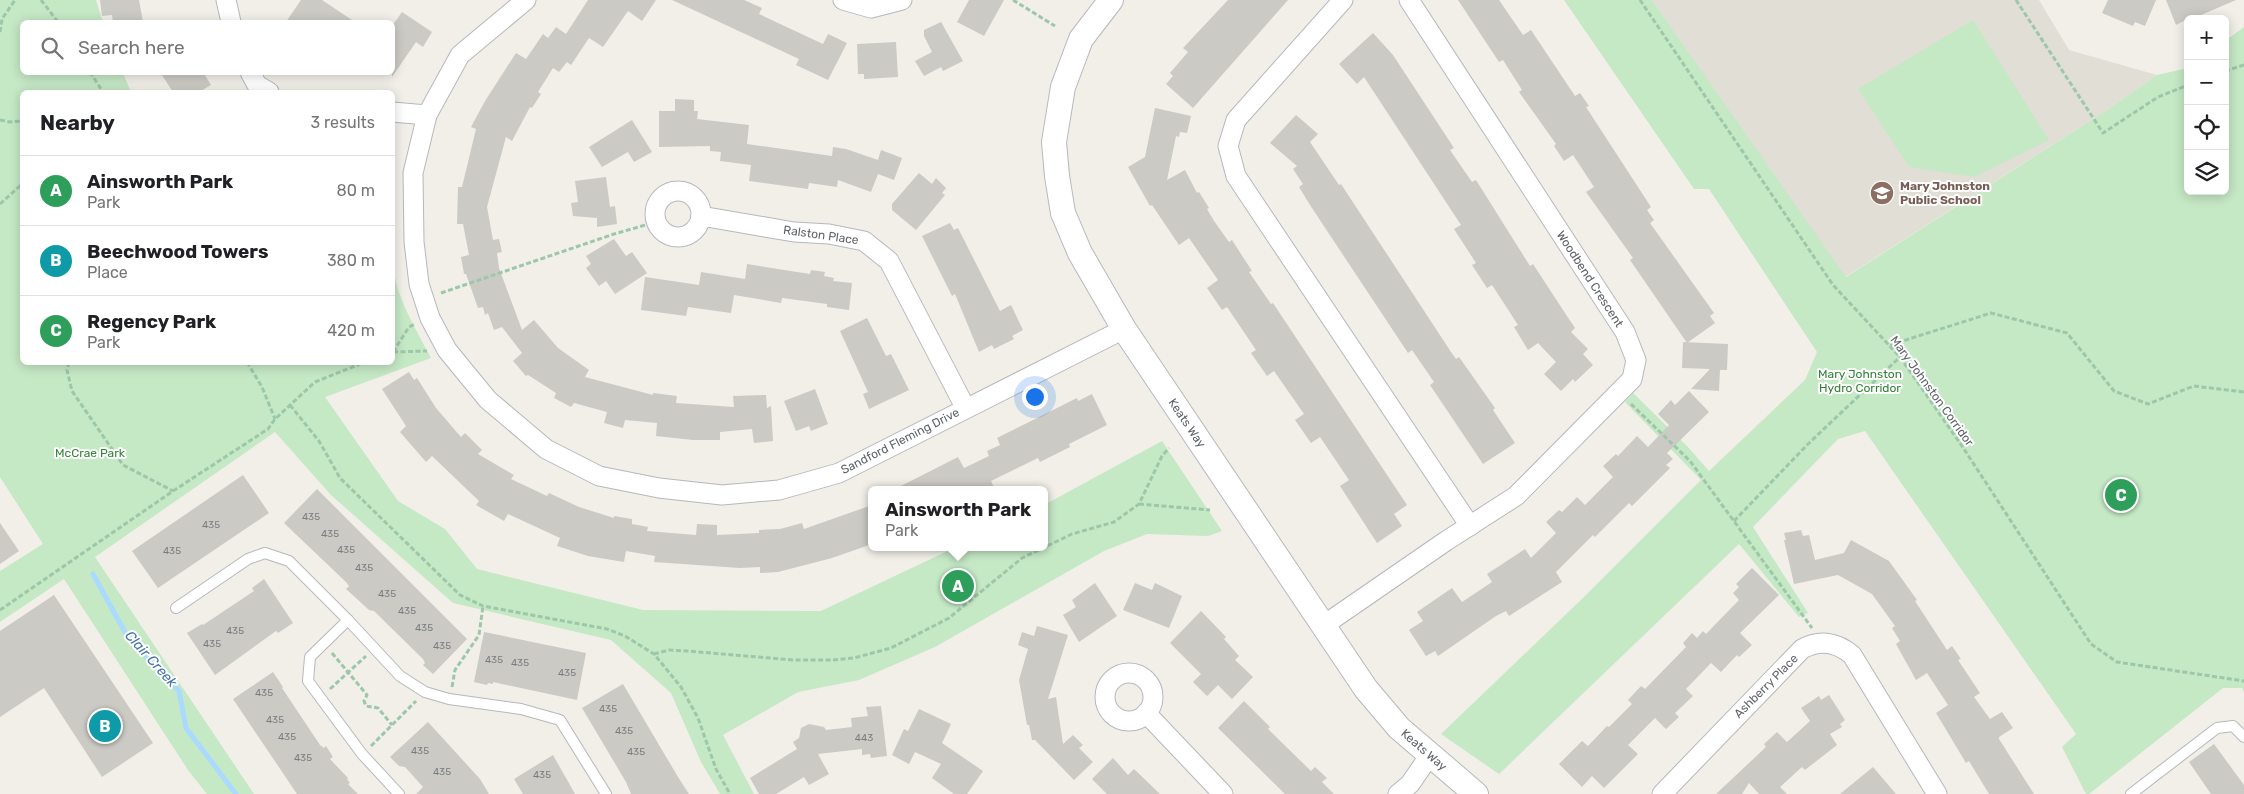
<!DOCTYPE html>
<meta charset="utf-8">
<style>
body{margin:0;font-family:Rubik,sans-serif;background:#f2f2f2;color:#202124}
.controls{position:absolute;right:15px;top:15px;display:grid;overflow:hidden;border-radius:8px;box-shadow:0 2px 12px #0003}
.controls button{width:45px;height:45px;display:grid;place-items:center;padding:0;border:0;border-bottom:1px solid #e0e0e0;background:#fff;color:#202124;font:25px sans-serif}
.you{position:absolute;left:1034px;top:396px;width:18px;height:18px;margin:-12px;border:4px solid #fff;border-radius:50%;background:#1a73e8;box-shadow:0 0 0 8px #1a73e833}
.badge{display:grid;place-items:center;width:32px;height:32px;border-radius:50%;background:#7c3aed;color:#fff;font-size:16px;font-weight:700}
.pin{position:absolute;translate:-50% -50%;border:2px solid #fff;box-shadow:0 1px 5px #0006}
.popup{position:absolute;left:868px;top:486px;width:180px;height:65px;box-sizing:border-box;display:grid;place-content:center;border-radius:8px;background:#fff;filter:drop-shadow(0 1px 4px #0005);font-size:16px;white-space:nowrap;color:#757577}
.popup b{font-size:19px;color:#202124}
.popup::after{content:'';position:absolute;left:50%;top:100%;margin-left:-10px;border:10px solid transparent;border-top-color:#fff}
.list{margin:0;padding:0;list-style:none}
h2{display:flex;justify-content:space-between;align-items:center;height:65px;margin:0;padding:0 20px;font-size:21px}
h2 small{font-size:16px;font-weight:400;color:#757577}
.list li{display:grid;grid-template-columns:32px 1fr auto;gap:15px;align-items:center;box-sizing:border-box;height:70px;padding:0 20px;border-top:1px solid #e0e0e0}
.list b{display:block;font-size:19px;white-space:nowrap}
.list p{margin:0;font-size:16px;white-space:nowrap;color:#757577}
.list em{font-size:16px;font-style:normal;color:#757577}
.icon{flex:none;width:28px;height:28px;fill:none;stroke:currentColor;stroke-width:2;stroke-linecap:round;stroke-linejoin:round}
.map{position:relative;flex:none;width:2244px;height:794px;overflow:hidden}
.search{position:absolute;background:#fff;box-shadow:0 2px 12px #0003;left:20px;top:20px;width:375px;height:55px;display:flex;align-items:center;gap:12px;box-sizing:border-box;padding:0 18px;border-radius:8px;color:#757577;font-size:19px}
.panel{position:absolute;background:#fff;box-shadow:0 2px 12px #0003;left:20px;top:90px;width:375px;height:275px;border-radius:8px}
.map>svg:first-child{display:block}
.education{fill:#e1ded6}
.green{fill:#c5e8c5}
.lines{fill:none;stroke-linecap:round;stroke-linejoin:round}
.stream{stroke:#aadaff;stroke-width:5}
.building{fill:#cccac5}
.service-casing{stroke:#b5b8bc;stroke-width:12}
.minor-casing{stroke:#b5b8bc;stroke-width:21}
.tertiary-casing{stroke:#b5b8bc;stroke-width:26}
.path{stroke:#9cc7a9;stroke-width:3;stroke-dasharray:5 2.5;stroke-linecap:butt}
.service{stroke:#fff;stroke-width:10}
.minor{stroke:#fff;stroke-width:19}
.tertiary{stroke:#fff;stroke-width:24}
.labels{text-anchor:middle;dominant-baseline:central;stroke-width:4;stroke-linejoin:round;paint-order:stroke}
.number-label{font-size:10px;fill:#7a7d7f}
.education-label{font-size:12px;font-weight:bold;fill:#785e54;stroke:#fff;text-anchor:start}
.street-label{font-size:12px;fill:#5f6368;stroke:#fff}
.park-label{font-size:12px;fill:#348238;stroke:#fff}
.water-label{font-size:14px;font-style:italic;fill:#4174aa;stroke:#fff}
</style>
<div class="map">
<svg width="2244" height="794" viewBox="0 0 2244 794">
<rect width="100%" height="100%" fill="#f1efe8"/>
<path class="education" d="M1652 0H2039L2069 50 2157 75 2107 110 1845 277Z"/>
<g class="green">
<path d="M0 0H96L103 22H22V72L123 73 131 92H22V362H392L393 263C395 296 416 329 431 358L325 397 398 501 445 529 477 569 643 610 821 611 956 547H1044V505L1162 441 1222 531 1208 536 1147 534 1104 551 935 647 859 680 798 692 723 735 754 794H720L701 762 671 693 611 640 453 603 331 495 275 432 95 557 254 794H207L188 770 64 579 0 622V571L43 544 0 477Z"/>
<path d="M1564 0H1652L1846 277 2107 110 2157 75 2188 68V191H2225V41L2244 27V692L2242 688H2223L2089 794H2086L2062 747 2076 734 1865 431 1838 439 1753 527 1808 613 1799 617 1739 544 1499 774 1441 734 1584 597 1701 480 1625 402 1633 393 1687 446 1709 471 1805 380 1817 352 1709 189H1694Z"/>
<path d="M1973 20 2049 140 1974 177 1909 167 1858 89Z"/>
</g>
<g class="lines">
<path class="stream" d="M93 574 126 634 179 691 186 728 236 794"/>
</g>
<g class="building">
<path d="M100 0H139L143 22H113L112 15 102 16Z"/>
<path d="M301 0H322L355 22H286Z"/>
<path d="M588 0H656L642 21 628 11 603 47 589 38 571 65 567 62 559 72 553 68 538 92 541 94 532 108 530 107 512 141 506 137 487 207 493 240 499 239 502 252 497 253 499 268 522 330 534 320 558 348 589 370 585 377 653 395V393L677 396 676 403 734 407 733 396 766 395 767 408 771 406 773 441 754 443 752 429 720 432V440H693L656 436 657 423 625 420 623 428 604 423 607 412 574 403 571 407 554 398 556 393 528 375 526 376 513 361 522 353 502 327 494 330 488 313 485 315 483 307 478 308 466 274H464L461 257 469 255 463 224H457L458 187H462L476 129 471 127 485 101 516 53 526 59 543 34 548 38 556 27 566 34Z"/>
<path d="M672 0H744L762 8 759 14 823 44 828 34 847 43 828 80 796 65 799 59Z"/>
<path d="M969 0H1004L984 36 957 22Z"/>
<path d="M1228 0H1288L1193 108 1166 84 1173 76 1170 73 1188 52 1183 48Z"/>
<path d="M1458 0H1499L1523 35 1531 30 1575 96 1580 93 1589 106 1586 107 1651 207 1647 210 1654 220 1650 223 1714 313 1710 316 1715 323 1687 343 1630 260 1633 258 1586 192 1594 187 1573 155 1564 161 1554 146 1556 144 1519 92 1522 90 1503 60 1499 62Z"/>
<path d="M2108 0H2156L2145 26 2135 22 2133 26 2102 13Z"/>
<path d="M2166 0H2236L2201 15 2203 19H2188L2176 25Z"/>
<path d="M402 12 432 32 423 47 416 42 392 77V26Z"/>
<path d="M941 22 963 61 943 71 941 67 924 76 915 61 932 52 924 36V30Z"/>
<path d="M1373 33 1393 55 1454 148 1450 150 1472 182 1476 180 1530 266 1533 264 1563 310 1575 328 1571 332 1588 349 1583 354 1593 365 1575 382 1573 379 1561 391 1544 374 1556 362 1538 343 1528 350 1514 327 1518 325 1492 285 1487 288 1472 265 1476 263 1454 229 1461 225 1364 77 1357 84 1339 64Z"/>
<path d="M896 42 898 77 864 79V74H858L857 44Z"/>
<path d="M160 72H203L211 85 199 92H173Z"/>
<path d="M675 99 694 100V111H698L697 119 749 125 747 144 832 156 833 147 846 149 878 160 881 150 902 158 894 180 878 174 871 192 838 180 837 187 809 183 808 189 749 181 751 165 720 161 721 152 710 151V146L659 147V111H675Z"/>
<path d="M1155 108 1191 116 1187 133 1180 132 1179 137 1176 136 1167 180 1185 170 1197 193 1199 192 1209 208 1207 209 1214 221 1229 242 1232 240 1252 271 1249 272 1271 304 1273 303 1407 505 1394 514 1402 526 1377 543 1340 486 1349 480 1320 437 1311 443 1295 420 1304 414 1274 371 1267 376 1251 353 1256 350 1227 307 1222 310 1207 288 1218 280 1189 238 1179 245 1152 205 1150 206 1128 167 1145 157Z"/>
<path d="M1296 115 1318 134 1310 142 1339 185 1341 184 1451 352 1456 359 1459 357 1495 408 1493 410 1515 443 1483 464 1430 385 1434 382 1412 350 1408 353 1310 205 1299 187 1303 184 1293 169 1297 166 1270 143Z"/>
<path d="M632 120 652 152 634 162 628 152 602 167 589 147Z"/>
<path d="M919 173 932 184 936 178 946 188 942 193 945 195 916 230 892 210V204Z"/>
<path d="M606 177 610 207 615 206 617 224 597 227V218L573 216 571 203 578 202 575 181Z"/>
<path d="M950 223 954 230 958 228 1000 311 1011 305 1023 330 1012 336 1014 339 994 349 992 345 979 352 955 294 952 296 922 236Z"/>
<path d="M614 239 626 256 632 252 647 273 615 294 606 281 599 286 586 268 591 264 586 256Z"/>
<path d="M747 264 810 274 811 270 825 272 824 276 834 278 833 281 852 283 849 310 827 307V304L782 298 781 303 734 295 731 313 688 307 686 316 641 310 645 277 699 285 701 272 745 279Z"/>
<path d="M867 318 886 356 891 354 909 390 869 409 863 394 868 392 840 331Z"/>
<path d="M1683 342 1728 344 1727 370H1720L1719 391 1691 389 1710 369 1682 368Z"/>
<path d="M409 372 414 380 417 378 436 408 461 437 465 433 482 450 478 454 514 475 511 479 547 496 549 493 579 507 614 518V516L632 519V524L648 527 647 531 696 535 697 524 717 525V535L759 533V530L780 529 802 523 804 529 872 505V544L832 558 778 572 760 573V567L740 568 654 562 655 556 626 551 624 562 588 556 557 546 560 538 508 514 504 521 476 505 479 501 432 456 426 462 400 432 406 426 382 389Z"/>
<path d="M815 389 828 424 811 431 809 426 796 431 784 401Z"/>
<path d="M1689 391 1709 412 1667 453 1673 459 1666 465 1670 468 1632 506 1629 503 1595 537 1593 535 1556 572 1562 582 1509 616 1506 611 1496 616 1438 656 1435 651 1426 656 1409 630 1423 621 1417 612 1452 588 1462 602 1492 582 1487 574 1525 549 1531 558 1556 533 1546 522 1559 510 1562 512 1577 497 1585 505 1613 477 1603 466 1616 454 1618 456 1637 436 1648 447 1669 425 1658 414 1671 400 1675 405Z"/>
<path d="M1092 394 1107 425 1069 444 1070 447 1040 462 1038 458 991 481 995 490H893L958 457 964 468 989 456 987 451 1000 445 997 438 1077 398 1078 401Z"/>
<path d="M243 475 269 513 158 588 132 551Z"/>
<path d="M317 489 467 639 433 674 423 665 425 663 423 659 374 611 369 610 356 598 346 589 349 586 346 582 284 523Z"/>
<path d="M0 523 19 551 0 564Z"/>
<path d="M1801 530 1803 536 1809 535 1815 560 1844 553 1851 540 1889 561 1917 600 1915 601 1947 650 1952 646 1961 659 1958 660 1980 693 1974 697 1990 719 2002 712 2013 728 1999 737V739L2034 794H1989L1969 761 1966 763 1936 713 1948 705 1927 673 1916 680 1896 644 1900 641 1892 628 1895 626 1872 594 1838 575 1794 584 1784 540H1786L1784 533Z"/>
<path d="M1752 568 1779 595 1740 633 1752 645 1739 657 1737 655 1721 672 1711 663 1686 689 1693 696 1675 713 1679 717 1666 729 1655 718 1628 745 1638 754 1604 788 1592 776 1582 787 1559 764 1582 741 1588 746 1607 726 1609 727 1632 704 1628 700 1641 686 1645 689 1686 647 1683 643 1692 633 1697 638 1703 631 1706 634 1739 600 1733 593 1739 587 1736 584Z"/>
<path d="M264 579 293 623 278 633 276 631 215 675 187 633 202 624 203 625 254 591 252 588Z"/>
<path d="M1095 583 1117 616 1079 642 1063 615 1076 607 1072 600Z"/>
<path d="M1135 583 1152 590 1155 583 1182 596 1169 628 1123 610Z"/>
<path d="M54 595 153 743 102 777 44 688 0 717V631Z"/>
<path d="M1201 611 1226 637 1224 639 1239 656 1235 660 1253 677 1232 699 1218 685 1207 696 1193 682 1201 674 1170 643Z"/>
<path d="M1037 626 1068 635 1048 699 1056 697 1063 744 1073 735 1083 745 1079 748 1093 762 1074 780 1035 740H1032L1029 725H1027L1019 680 1028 649 1018 645 1022 632 1034 636Z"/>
<path d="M484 632 586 653 577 700 493 682V684L488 683 487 685 474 682Z"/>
<path d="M273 672 283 687 282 688 320 745 324 748 326 746 333 757 330 759 348 778 347 779 350 783 348 784 358 794H297L233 699Z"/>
<path d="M623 684 678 777 689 794H631L626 782 582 708Z"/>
<path d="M1829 695 1845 720 1840 724 1842 727 1830 734 1837 745 1805 770 1802 767 1780 787 1787 794H1759L1749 783 1742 794H1716L1766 747 1764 744 1777 732 1787 742 1810 721 1801 708 1819 696 1821 700Z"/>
<path d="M1244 701 1270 727 1268 729 1311 771 1315 767 1327 778 1322 782 1334 794H1285L1218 728Z"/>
<path d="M881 706 887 756 871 758 870 754 862 755V749L818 754 829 774 809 785 804 777 776 794H759L750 778 797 749 793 742 799 738 801 728 809 724 824 727 826 730 852 727 851 718 868 716 866 707Z"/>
<path d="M919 709 951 724 942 743 983 771 967 794H954L932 778 941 764 915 752 909 764 892 755 904 729 908 731Z"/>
<path d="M428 722 480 779 489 794H416L423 787 405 767 399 766 390 757Z"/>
<path d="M2214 744 2244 785V794H2211L2189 762Z"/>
<path d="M553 755 575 794H523L514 779Z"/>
<path d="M1113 758 1128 775 1134 769 1160 794H1107L1092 779Z"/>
<path d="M1873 767 1896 794H1840Z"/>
</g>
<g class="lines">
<g class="service-casing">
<g id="service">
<path d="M176 608 248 559 265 553 289 561 348 620 400 676 425 692 449 699 521 709 560 720 606 794"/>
<path d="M348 620 310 657 308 681 362 754 399 794"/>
<path d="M2131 794 2217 728 2233 726 2244 737"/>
</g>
</g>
<g class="minor-casing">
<g id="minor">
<path d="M226 0 231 22"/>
<path d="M526 0 460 55 427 115 413 173 414 242 419 284 430 318 447 350 488 400 546 449 599 476 659 488 722 495 779 490 839 473 1124 329"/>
<path d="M843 0 871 8 902 0"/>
<path d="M1343 0 1236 120 1228 146 1236 176 1470 526"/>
<path d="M250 72 257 85 269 92"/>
<path d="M392 112 427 115"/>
<circle cx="678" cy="214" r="23"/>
<path d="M701 216 794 232 829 234 864 241 889 261 965 407"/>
<path d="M1324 625 1446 541 1516 496 1632 379 1636 360 1625 332 1409 0"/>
<circle cx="1129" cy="697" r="24"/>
<path d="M1146 713 1223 794"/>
<path d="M1398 794 1410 784 1430 755"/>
<path d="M1662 794 1802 649C1820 639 1837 642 1852 655L1937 794"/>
</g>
</g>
<g class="tertiary-casing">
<path id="tertiary" d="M1111 0 1081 39 1063 87 1054 142 1057 176 1063 213 1080 253 1124 329 1366 689 1399 728 1476 794"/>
</g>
<g class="path">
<path d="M41 0 58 22"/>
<path d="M1013 0 1055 26"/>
<path d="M1640 0 1833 285 1900 357 1964 449 2091 644 2117 662 2244 681"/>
<path d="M2016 0 2103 133 2158 97 2188 85"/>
<path d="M0 32 2 19 15 0"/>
<path d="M2225 71 2244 65"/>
<path d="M90 72 103 92"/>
<path d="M0 120 10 122 22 121"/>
<path d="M0 204 22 184"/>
<path d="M441 293 614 234 656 222"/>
<path d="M1890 345 1991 313 2067 333 2114 391 2148 404 2194 386 2244 392"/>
<path d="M393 352 427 351"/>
<path d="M393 352 409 327 415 324"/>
<path d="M69 362 67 370 72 391 123 465 173 491"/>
<path d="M247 362 262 387 275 419"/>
<path d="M1631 404 1690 461 1812 628"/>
<path d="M290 405 319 441 340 478 460 595 483 606 607 629 625 636 654 654 681 687 698 718 716 769 730 794"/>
<path d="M1139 504 1210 510"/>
<path d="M1734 521 1808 444 1900 357"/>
<path d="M0 610 173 491 268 429 275 419 315 382 365 362"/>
<path d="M332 653 367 695 364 701 366 706 378 708 392 725"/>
<path d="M654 654 669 650 687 651 793 660H832L854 658 891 648 949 618 1022 558 1072 534 1114 522 1139 504 1162 456 1169 448"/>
<path d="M452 687 455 670 479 635 483 606"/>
<path d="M330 689 366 656"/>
<path d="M371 746 416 701"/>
</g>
<use href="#service" class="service"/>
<use href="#minor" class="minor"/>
<use href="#tertiary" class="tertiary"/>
</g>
<defs>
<g id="school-disc" transform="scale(1.25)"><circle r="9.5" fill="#8d6e63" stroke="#fff"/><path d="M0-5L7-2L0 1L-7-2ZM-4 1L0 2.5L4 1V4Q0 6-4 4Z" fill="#fff"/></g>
</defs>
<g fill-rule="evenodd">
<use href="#school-disc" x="1882" y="193"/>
</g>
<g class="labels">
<g class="number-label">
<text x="311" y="517">435</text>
<text x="211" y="525">435</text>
<text x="330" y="534">435</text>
<text x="346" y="550">435</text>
<text x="172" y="551">435</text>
<text x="364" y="568">435</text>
<text x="387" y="594">435</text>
<text x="407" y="611">435</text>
<text x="424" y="628">435</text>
<text x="235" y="631">435</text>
<text x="212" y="644">435</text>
<text x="442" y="646">435</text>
<text x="494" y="660">435</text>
<text x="520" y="663">435</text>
<text x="567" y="673">435</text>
<text x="264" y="693">435</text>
<text x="608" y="709">435</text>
<text x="275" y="720">435</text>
<text x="624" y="731">435</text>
<text x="287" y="737">435</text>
<text x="864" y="738">443</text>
<text x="420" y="751">435</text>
<text x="636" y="752">435</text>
<text x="303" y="758">435</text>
<text x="442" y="772">435</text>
<text x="542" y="775">435</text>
</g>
<g class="education-label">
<text x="1900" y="186">Mary Johnston<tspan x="1900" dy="14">Public School</tspan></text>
</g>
<g class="street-label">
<text transform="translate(821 235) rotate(8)">Ralston Place</text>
<text transform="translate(1590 279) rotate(57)">Woodbend Crescent</text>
<text transform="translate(1932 391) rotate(54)">Mary Johnston Corridor</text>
<text transform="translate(1187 423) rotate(56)">Keats Way</text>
<text transform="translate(900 441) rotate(-27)">Sandford Fleming Drive</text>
<text transform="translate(1766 686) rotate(-45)">Ashberry Place</text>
<text transform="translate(1424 750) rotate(41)">Keats Way</text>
</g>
<g class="park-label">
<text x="1860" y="374">Mary Johnston<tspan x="1860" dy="14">Hydro Corridor</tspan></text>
<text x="90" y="453">McCrae Park</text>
</g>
<g class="water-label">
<text transform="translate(151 659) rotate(48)">Clair Creek</text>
</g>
</g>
</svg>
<div class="controls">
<button>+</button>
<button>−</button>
<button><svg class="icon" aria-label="locate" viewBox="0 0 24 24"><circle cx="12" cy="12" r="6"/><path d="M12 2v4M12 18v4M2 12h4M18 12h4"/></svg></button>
<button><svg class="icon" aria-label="layers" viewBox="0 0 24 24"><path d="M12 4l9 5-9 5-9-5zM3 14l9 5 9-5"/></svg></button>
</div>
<div class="you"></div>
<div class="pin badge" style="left:958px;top:586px;background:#2e9e5b">A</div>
<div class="popup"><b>Ainsworth Park</b>Park</div>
<div class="pin badge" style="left:105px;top:726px;background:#0f9aa8">B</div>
<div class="pin badge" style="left:2121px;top:495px;background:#2e9e5b">C</div>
<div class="search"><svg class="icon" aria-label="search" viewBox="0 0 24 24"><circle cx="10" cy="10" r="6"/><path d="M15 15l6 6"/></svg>Search here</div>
<section class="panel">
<h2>Nearby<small>3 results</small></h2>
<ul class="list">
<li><span class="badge" style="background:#2e9e5b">A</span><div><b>Ainsworth Park</b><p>Park</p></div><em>80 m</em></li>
<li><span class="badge" style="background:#0f9aa8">B</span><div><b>Beechwood Towers</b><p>Place</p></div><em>380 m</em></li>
<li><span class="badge" style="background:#2e9e5b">C</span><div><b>Regency Park</b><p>Park</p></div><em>420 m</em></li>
</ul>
</section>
</div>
